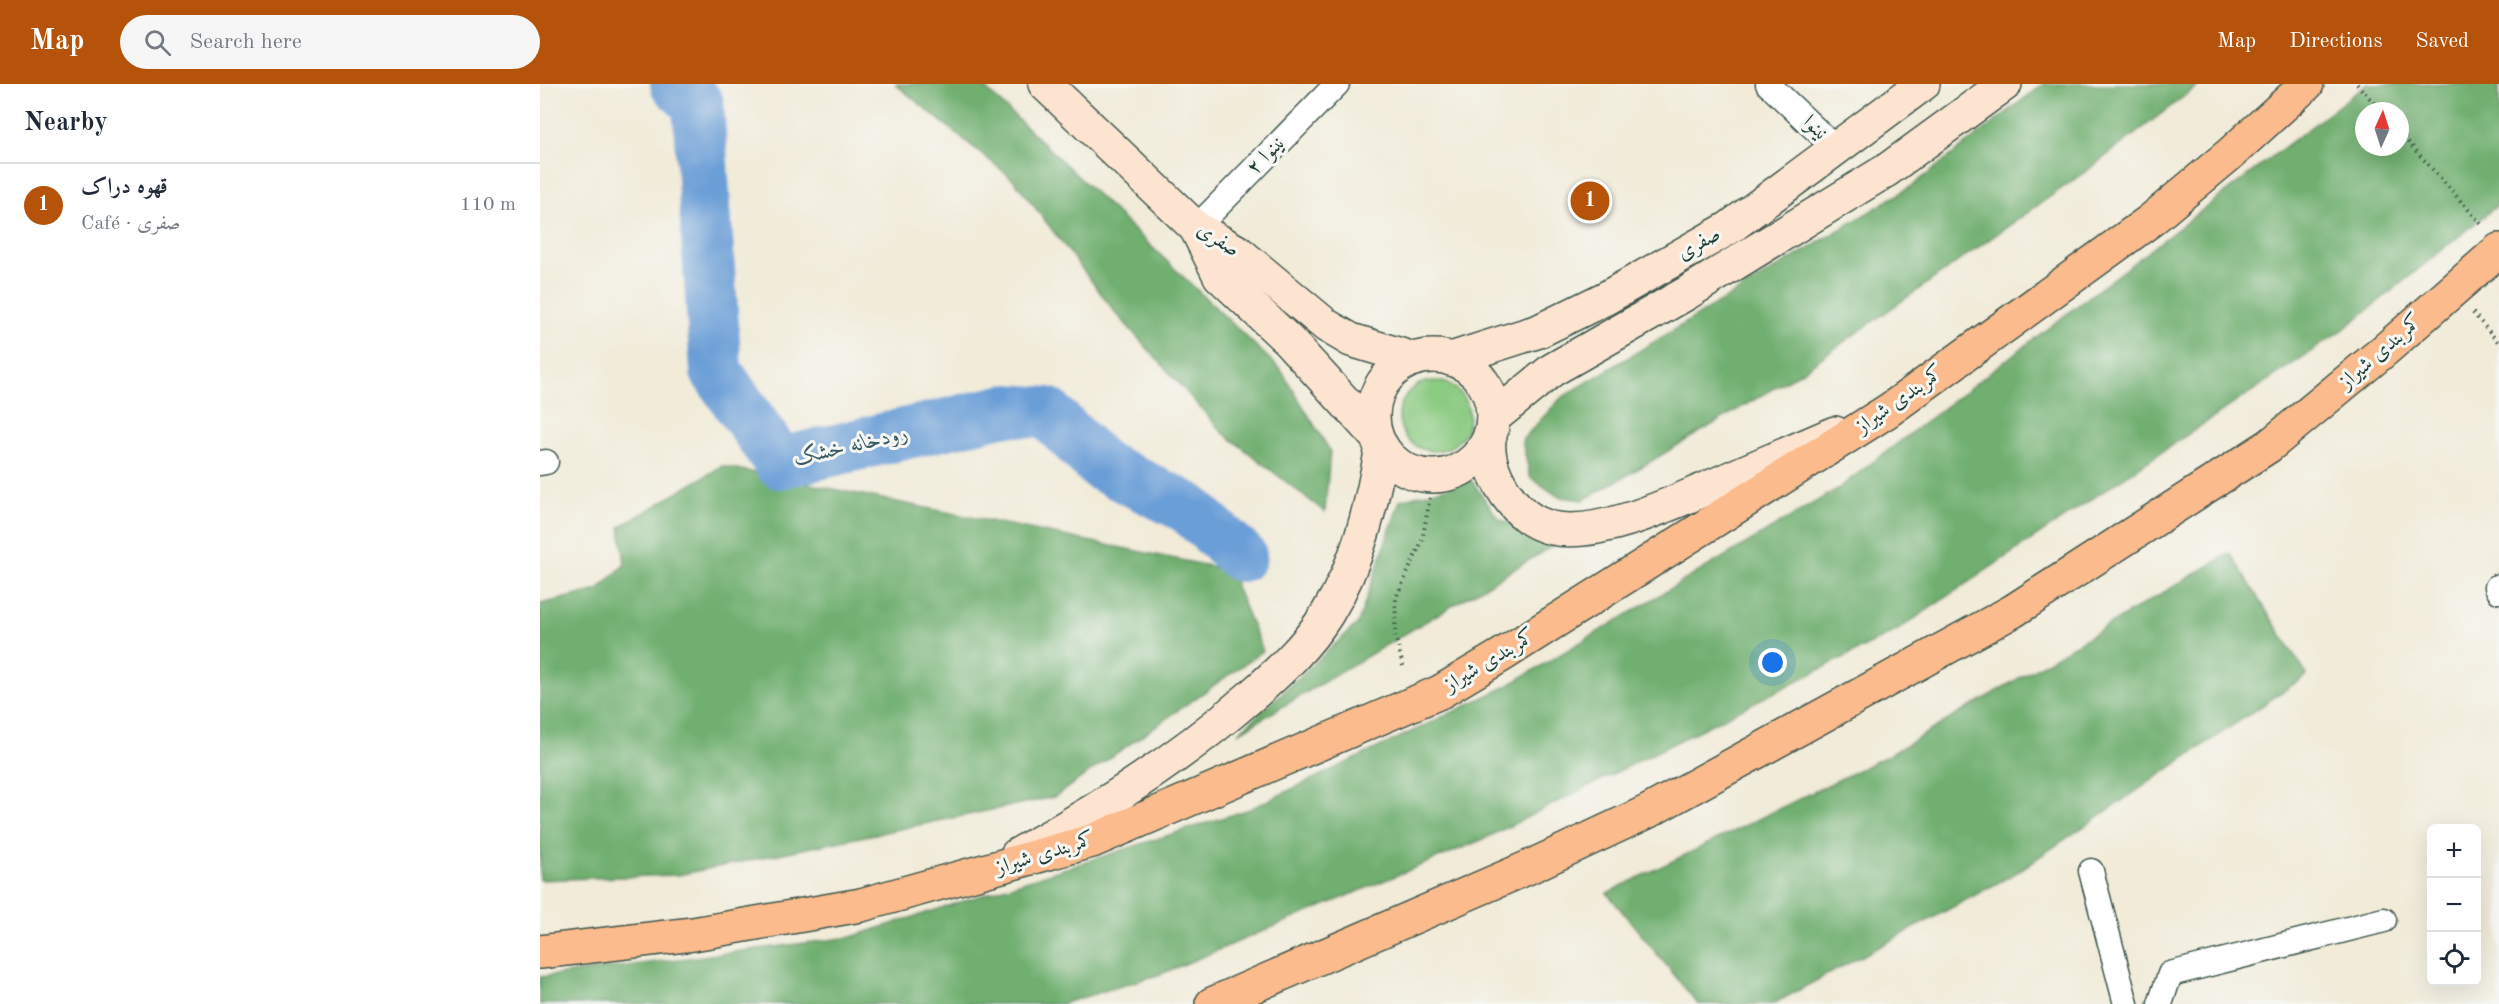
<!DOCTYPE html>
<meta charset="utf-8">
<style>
body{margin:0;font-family:"Old Standard TT",Amiri,serif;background:#f6f6f7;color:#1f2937}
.controls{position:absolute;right:18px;bottom:18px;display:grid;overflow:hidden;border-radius:9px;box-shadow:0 6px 24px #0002}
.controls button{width:54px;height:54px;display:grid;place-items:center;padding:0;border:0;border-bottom:2px solid #e0e1e3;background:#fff;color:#1f2937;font:30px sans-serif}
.compass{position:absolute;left:1815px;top:18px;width:54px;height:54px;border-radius:50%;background:#fff;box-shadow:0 6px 24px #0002;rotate:3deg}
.you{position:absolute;left:1233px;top:579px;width:21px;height:21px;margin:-15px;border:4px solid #fff;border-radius:50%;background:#1a73e8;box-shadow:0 0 0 9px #1a73e833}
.badge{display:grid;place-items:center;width:39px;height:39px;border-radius:50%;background:#b45309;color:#fff;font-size:20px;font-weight:700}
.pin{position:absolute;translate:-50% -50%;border:3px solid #fff;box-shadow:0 2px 6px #0006}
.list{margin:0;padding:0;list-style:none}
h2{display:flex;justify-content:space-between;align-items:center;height:78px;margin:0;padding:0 24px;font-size:26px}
h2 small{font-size:20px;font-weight:400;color:#747a83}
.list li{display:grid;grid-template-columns:39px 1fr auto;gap:18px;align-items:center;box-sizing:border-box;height:84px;padding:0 24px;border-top:2px solid #e0e1e3}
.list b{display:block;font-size:22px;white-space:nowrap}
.list p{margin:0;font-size:20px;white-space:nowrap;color:#747a83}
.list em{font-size:20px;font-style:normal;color:#747a83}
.icon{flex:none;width:33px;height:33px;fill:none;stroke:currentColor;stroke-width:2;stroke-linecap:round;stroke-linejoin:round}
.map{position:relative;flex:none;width:1959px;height:920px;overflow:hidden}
header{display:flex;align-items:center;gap:36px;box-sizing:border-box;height:84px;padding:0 30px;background:#b45309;color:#fff}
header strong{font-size:28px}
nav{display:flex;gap:33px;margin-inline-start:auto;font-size:21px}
.search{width:420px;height:54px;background:#f6f6f7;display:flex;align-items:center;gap:15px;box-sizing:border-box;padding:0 21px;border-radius:33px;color:#747a83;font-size:22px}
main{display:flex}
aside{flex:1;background:#fff}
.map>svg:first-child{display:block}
.green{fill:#8bcb82;stroke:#55845b;stroke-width:1.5}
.forest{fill:#70af70;stroke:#487652;stroke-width:1.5;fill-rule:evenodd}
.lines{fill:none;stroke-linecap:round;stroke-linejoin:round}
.river{stroke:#6b9ed7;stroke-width:52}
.street-casing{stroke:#3e574d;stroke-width:27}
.secondary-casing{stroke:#3e574d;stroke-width:36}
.highway-casing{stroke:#3e574d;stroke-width:36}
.path{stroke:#3e574d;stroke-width:4;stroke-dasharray:1.5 4.5;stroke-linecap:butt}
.street{stroke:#fff;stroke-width:24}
.secondary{stroke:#fde4d1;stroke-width:33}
.highway{stroke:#fbbb8c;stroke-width:33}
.labels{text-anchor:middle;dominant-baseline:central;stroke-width:6;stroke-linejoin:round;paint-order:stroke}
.street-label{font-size:21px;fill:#1f3d34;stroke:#f6f6f2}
.water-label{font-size:22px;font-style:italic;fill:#365a65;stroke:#f6f6f2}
</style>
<header>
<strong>Map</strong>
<div class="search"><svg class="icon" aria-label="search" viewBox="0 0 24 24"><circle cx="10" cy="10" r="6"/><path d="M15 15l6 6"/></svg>Search here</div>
<nav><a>Map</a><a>Directions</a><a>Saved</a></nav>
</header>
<main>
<aside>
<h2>Nearby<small></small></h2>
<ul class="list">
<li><span class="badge">1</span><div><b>قهوه دراک</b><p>Café · صفری</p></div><em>110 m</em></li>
</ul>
</aside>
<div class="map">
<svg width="1959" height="920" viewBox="0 0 1959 920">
<rect width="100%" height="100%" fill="#f6f6f2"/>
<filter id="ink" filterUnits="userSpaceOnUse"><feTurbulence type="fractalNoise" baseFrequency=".0167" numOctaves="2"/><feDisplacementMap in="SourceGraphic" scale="12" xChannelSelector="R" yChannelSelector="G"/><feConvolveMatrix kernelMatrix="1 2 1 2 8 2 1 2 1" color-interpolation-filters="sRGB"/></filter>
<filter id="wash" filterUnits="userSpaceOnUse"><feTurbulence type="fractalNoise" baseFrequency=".008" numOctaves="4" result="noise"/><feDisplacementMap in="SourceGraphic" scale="24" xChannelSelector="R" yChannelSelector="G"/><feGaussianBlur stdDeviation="1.35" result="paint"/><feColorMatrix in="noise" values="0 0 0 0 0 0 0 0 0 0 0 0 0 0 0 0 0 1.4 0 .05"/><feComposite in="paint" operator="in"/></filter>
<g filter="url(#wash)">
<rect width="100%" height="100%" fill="#f1ebd8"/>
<circle class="green" cx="894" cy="332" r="35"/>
<g class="forest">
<path d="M355 0H441L741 286 790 367 785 428 682 348 575 228 474 96Z"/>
<path d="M1503 0H1660L1548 86 1261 288 1091 389 1043 416 1019 413 990 393 982 356 1021 314 1372 102Z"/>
<path d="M1827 0H1959V120L1803 246 1356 547 946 754 621 890 521 920H0V893L311 853 710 725 967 602 1299 404ZM1824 27H1860V63H1824Z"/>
<path d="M182 382 689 486 723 567 514 713 138 791 0 796V520L58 506 85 480 80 443Z"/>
<path d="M932 397 958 434 1013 462 698 649 818 539 860 416Z"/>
<path d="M1690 469 1767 591 1474 790 1233 920H1158L1067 809 1349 671Z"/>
</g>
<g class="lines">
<path class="river" d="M136 0 158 20 176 287 240 379 466 326 507 329 562 382 648 424 701 472"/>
</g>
</g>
<g filter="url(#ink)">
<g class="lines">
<g class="street-casing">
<g id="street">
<path d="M1228 0 1295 64"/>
<path d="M656 144 797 0"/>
<path d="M0 379 6 378"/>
<path d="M1957 503 1959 507"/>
<path d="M1551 787 1586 920"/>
<path d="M1620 920 1630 890 1844 836"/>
</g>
</g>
<g class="secondary-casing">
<g id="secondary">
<path d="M505 0 656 144 698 168 787 242 811 256 874 275"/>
<path d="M656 144 680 192 749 257 836 352"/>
<circle cx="893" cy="332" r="60"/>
<path d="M911 275 999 247 1066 214 1189 144 1383 0"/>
<path d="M953 334 1012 286 1147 209 1347 86 1465 0"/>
<path d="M949 355C947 375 954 392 966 410 978 427 991 439 1012 444 1061 455 1141 415 1186 396 1222 380 1259 365 1295 349"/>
<path d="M477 771C559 726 639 675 710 613 739 588 766 563 787 530 819 478 831 423 842 363"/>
</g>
</g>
<g class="highway-casing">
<g id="highway">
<path d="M0 868 153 850 321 821 552 757 900 608 962 571 1349 326 1611 136 1690 70 1767 0"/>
<path d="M672 920 987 784 1107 728 1473 527 1729 362 1846 265 1959 166"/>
</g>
</g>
<g class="path">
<path d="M1817 0 1841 27"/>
<path d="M1860 49 1943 142"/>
<path d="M1933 229 1959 259"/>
<path d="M863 582 855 550 856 514 882 457 894 391"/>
</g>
<use href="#street" class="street"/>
<use href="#secondary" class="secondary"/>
<use href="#highway" class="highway"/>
</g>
</g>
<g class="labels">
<g class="street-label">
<text transform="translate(1275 44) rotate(44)">نینوا</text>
<text transform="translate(726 72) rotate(-46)">۲ نینوا</text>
<text transform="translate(678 156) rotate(33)">صفری</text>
<text transform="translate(1159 160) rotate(-30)">صفری</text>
<text transform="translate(1841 268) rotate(-41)">کمربندی شیراز</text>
<text transform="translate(1360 316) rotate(-35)">کمربندی شیراز</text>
<text transform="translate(950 577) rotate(-31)">کمربندی شیراز</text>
<text transform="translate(505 770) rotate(-17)">کمربندی شیراز</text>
</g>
<g class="water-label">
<text transform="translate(311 362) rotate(-13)">رودخانه خشک</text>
</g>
</g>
</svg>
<div class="controls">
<button>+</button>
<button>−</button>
<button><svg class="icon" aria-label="locate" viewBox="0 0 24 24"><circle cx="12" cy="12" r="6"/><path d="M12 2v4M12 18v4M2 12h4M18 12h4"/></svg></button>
</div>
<svg class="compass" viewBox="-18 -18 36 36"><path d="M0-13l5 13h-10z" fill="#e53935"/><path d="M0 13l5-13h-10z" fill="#747a83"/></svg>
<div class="you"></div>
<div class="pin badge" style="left:1050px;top:117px">1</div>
</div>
</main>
